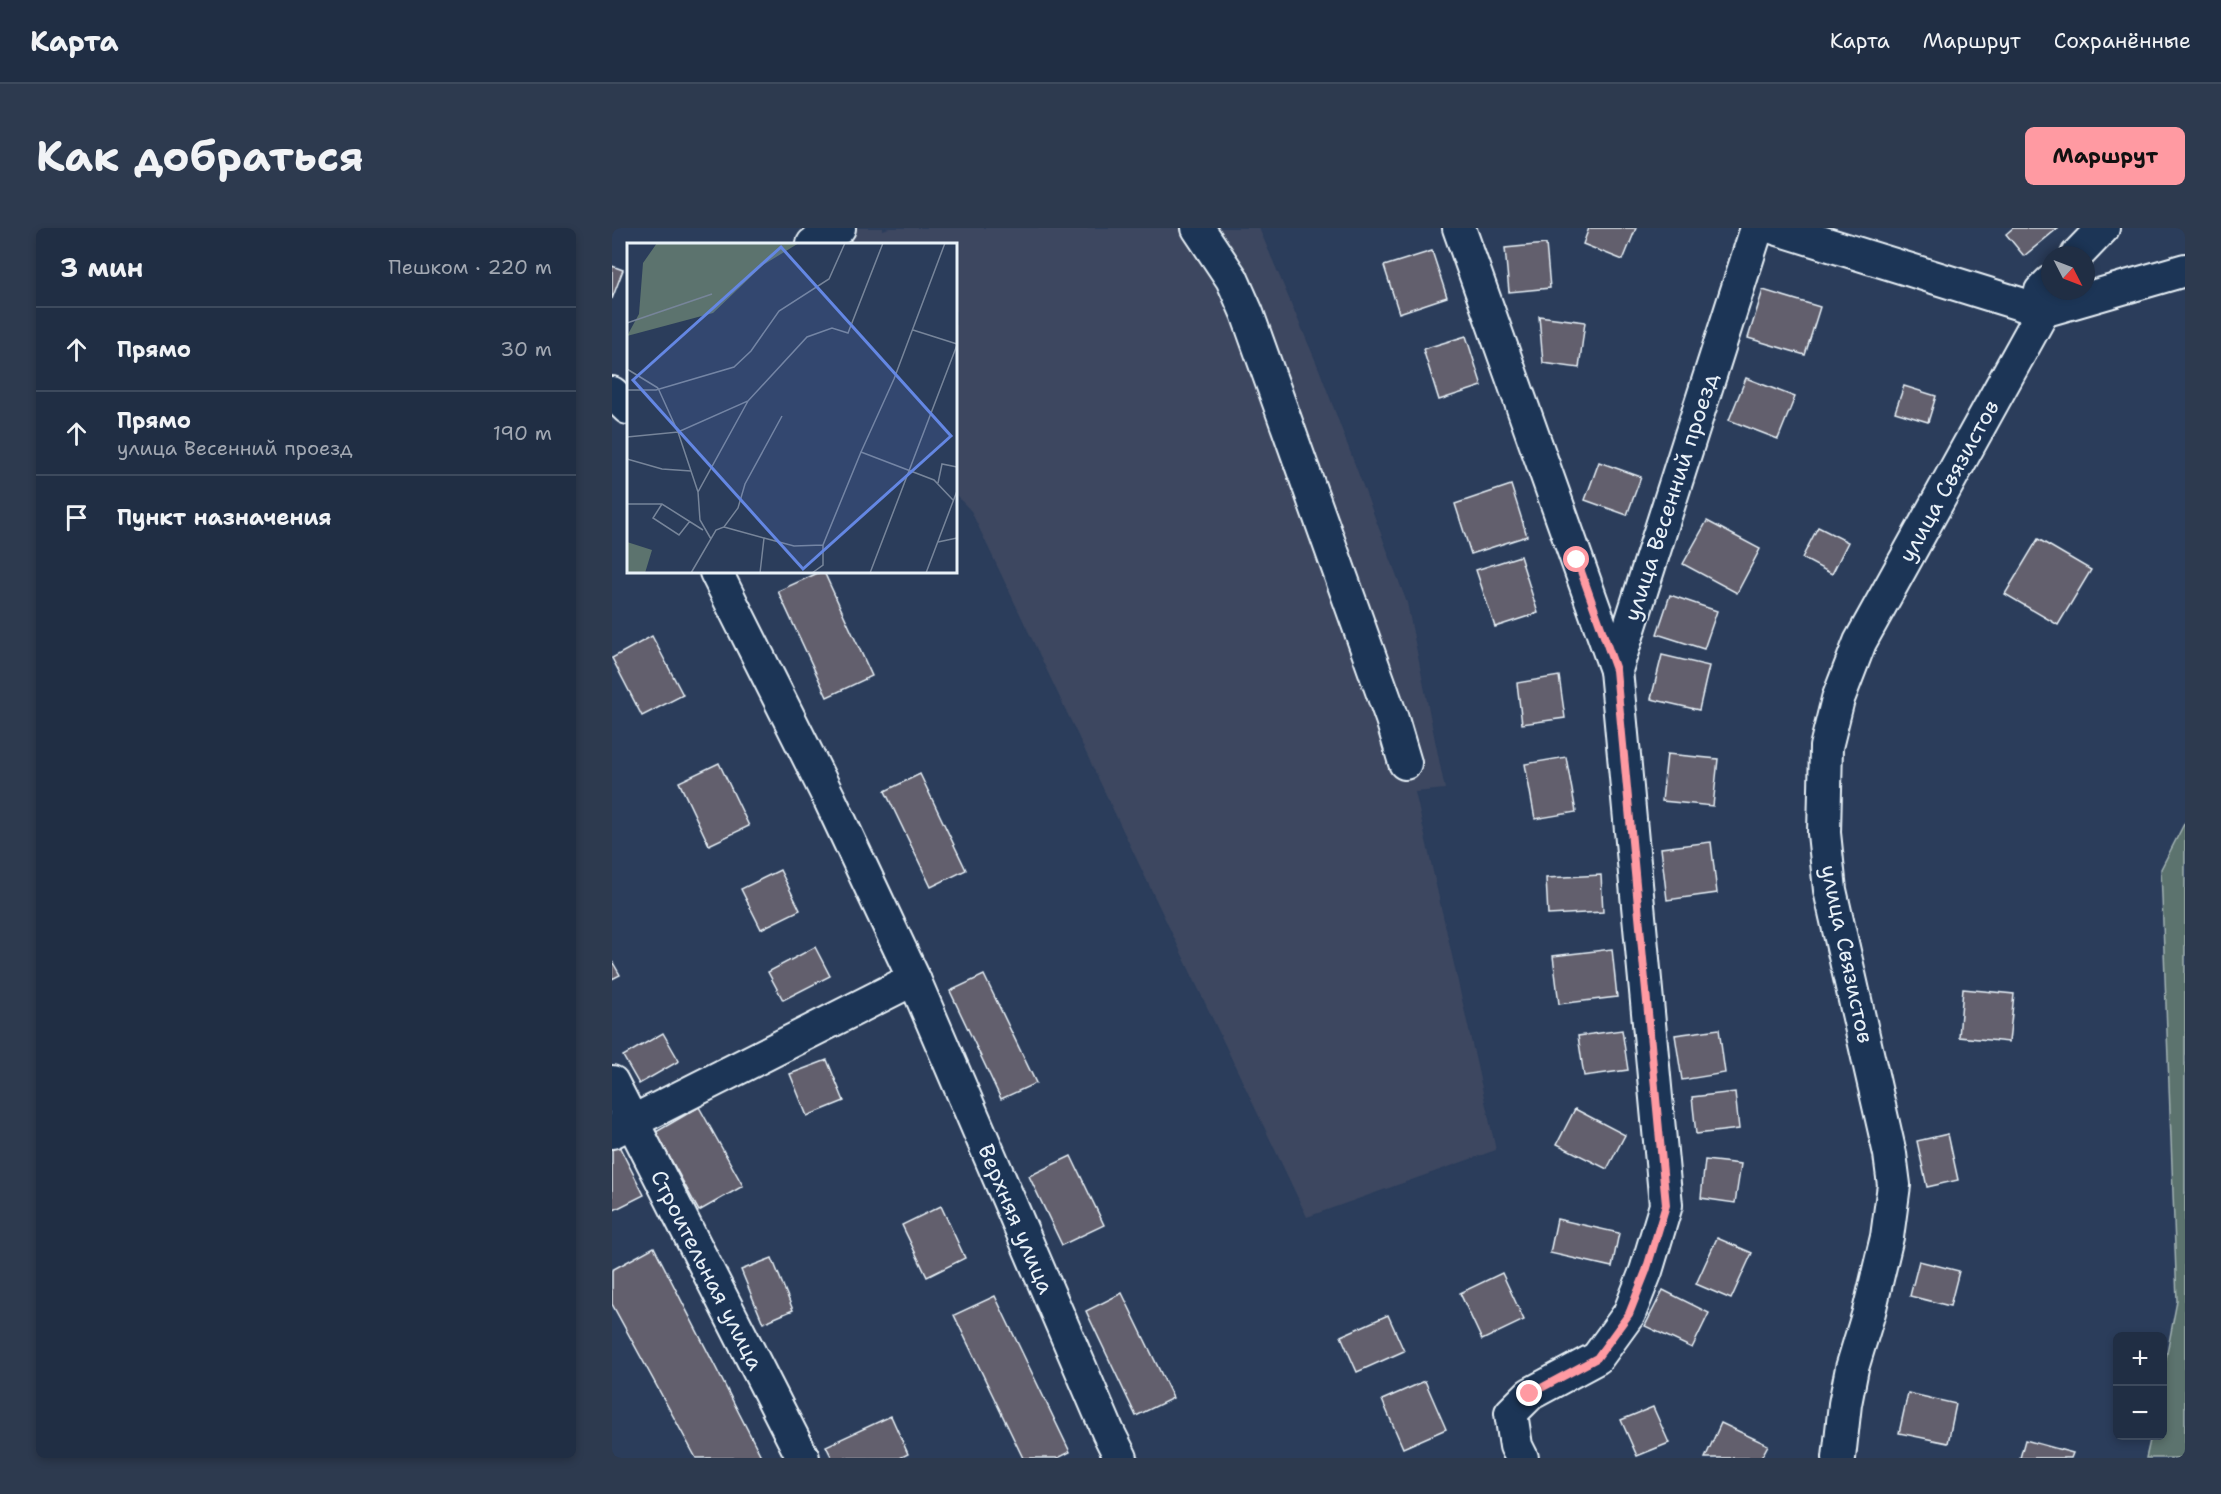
<!DOCTYPE html>
<html lang="ru">
<meta charset="utf-8">
<style>
body{margin:0;font-family:"Shantell Sans",sans-serif;background:#2d3a4f;color:#f1f3f6}
.controls{position:absolute;right:18px;bottom:18px;display:grid;overflow:hidden;border-radius:9px;box-shadow:0 3px 9px #0003}
.controls button{width:54px;height:54px;display:grid;place-items:center;padding:0;border:0;border-bottom:2px solid #3d4a5d;background:#202e44;color:#f1f3f6;font:30px sans-serif}
.compass{position:absolute;left:1429px;top:18px;width:54px;height:54px;border-radius:50%;background:#202e44;box-shadow:0 3px 9px #0003;rotate:132deg}
.stop{position:absolute;width:18px;height:18px;margin:-14px;border:4px solid #ff9aa2;border-radius:50%;background:#fff}
.stop.end{background:#ff9aa2;border-color:#fff;box-shadow:0 2px 6px #0008}
.list{margin:0;padding:0;list-style:none}
h2{display:flex;justify-content:space-between;align-items:center;height:78px;margin:0;padding:0 24px;font-size:26px}
h2 small{font-size:20px;font-weight:400;color:#a2a8b2}
.list li{display:grid;grid-template-columns:39px 1fr auto;gap:18px;align-items:center;box-sizing:border-box;height:84px;padding:0 24px;border-top:2px solid #3d4a5d}
.list b{display:block;font-size:22px;white-space:nowrap}
.list p{margin:0;font-size:20px;white-space:nowrap;color:#a2a8b2}
.list em{font-size:20px;font-style:normal;color:#a2a8b2}
.icon{flex:none;width:33px;height:33px;fill:none;stroke:currentColor;stroke-width:2;stroke-linecap:round;stroke-linejoin:round}
.map{position:relative;flex:none;width:1573px;height:1230px;overflow:hidden;border-radius:9px}
header{display:flex;align-items:center;gap:36px;box-sizing:border-box;height:84px;padding:0 30px;background:#202e44;border-bottom:2px solid #3d4a5d}
header strong{font-size:28px}
nav{display:flex;gap:33px;margin-inline-start:auto;font-size:21px}
.intro{display:flex;align-items:center;justify-content:space-between;box-sizing:border-box;height:144px;padding:0 36px}
h1{margin:0;font-size:42px}
.button{padding:15px 27px;border-radius:9px;background:#ff9aa2;color:#111;font-size:21px;font-weight:700}
main{display:flex;gap:36px;padding:0 36px}
aside{flex:1;background:#202e44;border-radius:9px;box-shadow:0 3px 9px #0003}
.map>svg:first-child{display:block}
.built{fill:#3c4760}
.green{fill:#5c736e;stroke:#a2b2b3;stroke-width:1.5}
.building{fill:#625f6d;stroke:#e8f1f8;stroke-width:1.5}
.lines{fill:none;stroke-linecap:round;stroke-linejoin:round}
.minor-casing{stroke:#e8f1f8;stroke-width:36}
.minor{stroke:#1d3557;stroke-width:32}
.route{stroke:#ff9aa2;stroke-width:8}
.labels{text-anchor:middle;dominant-baseline:central;stroke-width:4.5;stroke-linejoin:round;paint-order:stroke}
.street-label{font-size:22px;fill:#e8f1f8;stroke:#1d3557}
.inset-road{fill:none;stroke:#77859a;stroke-width:1.5}
.view{fill:#6487e3;fill-opacity:0.15;stroke:#6487e3;stroke-width:3}
.inset-edge{fill:none;stroke:#e8f1f8;stroke-width:3}
</style>
<header>
<strong>Карта</strong>
<nav><a>Карта</a><a>Маршрут</a><a>Сохранённые</a></nav>
</header>
<div class="intro"><h1>Как добраться</h1><a class="button">Маршрут</a></div>
<main>
<aside>
<h2>3 мин<small>Пешком · 220 m</small></h2>
<ul class="list">
<li><svg class="icon" aria-label="ahead" viewBox="0 0 24 24"><path d="M12 20V5M6 11l6-6 6 6"/></svg><div><b>Прямо</b></div><em>30 m</em></li>
<li><svg class="icon" aria-label="ahead" viewBox="0 0 24 24"><path d="M12 20V5M6 11l6-6 6 6"/></svg><div><b>Прямо</b><p>улица Весенний проезд</p></div><em>190 m</em></li>
<li><svg class="icon" aria-label="arrive" viewBox="0 0 24 24"><path d="M6 21V4h12l-3 4 3 4H6"/></svg><div><b>Пункт назначения</b></div></li>
</ul>
</aside>
<div class="map">
<svg width="1573" height="1230" viewBox="0 0 1573 1230">
<rect width="100%" height="100%" fill="#2b3d5b"/>
<filter id="ink" filterUnits="userSpaceOnUse"><feTurbulence type="fractalNoise" baseFrequency=".0167" numOctaves="2"/><feDisplacementMap in="SourceGraphic" scale="12" xChannelSelector="R" yChannelSelector="G"/><feConvolveMatrix kernelMatrix="1 2 1 2 8 2 1 2 1" color-interpolation-filters="sRGB"/></filter>
<g filter="url(#ink)">
<path class="built" d="M216 0H271V2L277 0H647L707 141 795 375 833 561 803 564 884 922 695 989 359 283 344 267V16H190Z"/>
<path class="green" d="M1573 594V1230H1534L1539 1208H1550L1551 1146 1565 1073 1549 641Z"/>
<g class="building">
<path d="M977 0H1024L1011 32 971 16Z"/>
<path d="M1401 0H1446L1412 28 1394 6Z"/>
<path d="M934 16 938 60 897 64 893 20Z"/>
<path d="M820 23 835 69 787 85 772 38Z"/>
<path d="M0 38 11 42 0 71Z"/>
<path d="M1151 62 1208 79 1193 127 1136 110Z"/>
<path d="M927 88 973 94 967 140 931 135Z"/>
<path d="M854 108 870 158 827 172 811 121Z"/>
<path d="M1134 150 1183 169 1166 211 1117 192Z"/>
<path d="M1292 158 1324 168 1316 194 1283 184Z"/>
<path d="M987 234 1029 249 1015 287 973 272Z"/>
<path d="M899 257 915 308 859 326 843 276Z"/>
<path d="M1095 293 1148 321 1125 365 1071 336Z"/>
<path d="M1206 299 1236 314 1220 346 1190 330Z"/>
<path d="M1426 311 1479 342 1446 397 1393 366Z"/>
<path d="M908 328 926 385 883 399 864 342Z"/>
<path d="M208 344H212L260 448 215 469 166 363Z"/>
<path d="M1058 367 1105 383 1092 421 1045 406Z"/>
<path d="M40 408 71 467 30 488 0 430Z"/>
<path d="M1050 427 1097 438 1087 482 1039 471Z"/>
<path d="M947 448 953 490 910 496 905 455Z"/>
<path d="M1055 526 1106 531 1101 578 1050 573Z"/>
<path d="M954 529 964 584 923 591 913 536Z"/>
<path d="M107 535 137 598 97 617 67 554Z"/>
<path d="M308 546 354 642 319 659 273 563Z"/>
<path d="M1099 614 1105 665 1055 672 1049 620Z"/>
<path d="M168 642 188 682 149 701 129 661Z"/>
<path d="M989 647 991 684 936 687 934 650Z"/>
<path d="M203 719 218 748 171 772 156 744Z"/>
<path d="M1000 721 1005 769 947 776 941 728Z"/>
<path d="M0 733 8 747 0 751Z"/>
<path d="M372 747 424 855 389 871 338 763Z"/>
<path d="M1351 761 1402 766 1397 814 1347 809Z"/>
<path d="M1107 801 1113 845 1070 852 1063 807Z"/>
<path d="M1010 802 1016 842 972 848 966 808Z"/>
<path d="M51 805 67 833 27 856 11 828Z"/>
<path d="M215 832 232 873 195 888 178 846Z"/>
<path d="M1123 864 1127 901 1084 906 1080 869Z"/>
<path d="M87 879 131 958 87 983 44 904Z"/>
<path d="M963 881 1013 907 995 941 945 916Z"/>
<path d="M1336 906 1346 952 1315 959 1305 913Z"/>
<path d="M6 916 32 967 0 983V919Z"/>
<path d="M459 928 492 997 450 1017 417 948Z"/>
<path d="M1093 932 1129 936 1123 975 1089 970Z"/>
<path d="M329 978 353 1030 315 1049 290 997Z"/>
<path d="M945 991 1007 1005 1000 1039 938 1025Z"/>
<path d="M1105 1010 1140 1025 1119 1071 1084 1056Z"/>
<path d="M42 1019 150 1230H84L0 1076V1042Z"/>
<path d="M160 1030 181 1082 151 1095 129 1042Z"/>
<path d="M1307 1033 1347 1043 1338 1078 1298 1068Z"/>
<path d="M890 1045 912 1092 870 1112 848 1065Z"/>
<path d="M1051 1062 1097 1085 1080 1120 1033 1098Z"/>
<path d="M510 1065 561 1170 524 1188 474 1083Z"/>
<path d="M383 1068 458 1224 446 1230H411L342 1087Z"/>
<path d="M776 1087 792 1123 745 1144 729 1108Z"/>
<path d="M813 1153 834 1201 791 1220 770 1172Z"/>
<path d="M1296 1165 1344 1176 1336 1215 1287 1205Z"/>
<path d="M1041 1179 1057 1215 1025 1228 1009 1192Z"/>
<path d="M279 1188 296 1226 288 1230H220L214 1218Z"/>
<path d="M1109 1195 1156 1217 1149 1230H1093Z"/>
<path d="M1413 1212 1461 1225 1459 1230H1408Z"/>
</g>
<g class="lines">
<g class="minor-casing">
<g id="minor">
<path d="M586 0 620 51 635 85 780 491 793 535"/>
<path d="M847 0 1004 442"/>
<path d="M1163 0 1431 83"/>
<path d="M201 16 227 0"/>
<path d="M1465 27 1491 0"/>
<path d="M1431 83 1573 42"/>
<path d="M0 165 16 180"/>
<path d="M302 751 496 1204 509 1230"/>
<path d="M0 854 191 1230"/>
<path d="M0 904 302 751 218 572 104 344"/>
<path d="M910 1230 904 1218 899 1185 918 1166 985 1130 1017 1086 1034 1043 1054 977 1004 442 1145 0"/>
<path d="M1227 1230 1233 1176 1240 1140 1257 1084 1275 1009 1282 957 1278 926 1218 662 1212 605 1214 519 1226 471 1248 414 1431 83 1429 63 1438 54"/>
</g>
</g>
<use href="#minor" class="minor"/>
</g>
</g>
<g class="lines" filter="url(#ink)">
<path class="route" d="M918 1166 985 1130 1017 1086 1034 1043 1054 977 1004 442 965 332"/>
</g>
<g class="labels">
<g class="street-label">
<text transform="translate(1337 253) rotate(-61)">улица Связистов</text>
<text transform="translate(1059 269) rotate(-72)">улица Весенний проезд</text>
<text transform="translate(1235 726) rotate(78)">улица Связистов</text>
<text transform="translate(404 991) rotate(67)">Верхняя улица</text>
<text transform="translate(95 1042) rotate(63)">Строительная улица</text>
</g>
</g>
<g transform="translate(15 15)">
<rect width="330" height="330" fill="#2b3d5b"/>
<path d="M30 0H172L136 22 86 70 0 93 12 71 16 20ZM0 299 25 307 18 330H0Z" fill="#5c736e"/>
<path class="inset-road" d="M0 80 85 51M286 87 330 101M0 126 31 145M31 145 51 189 121 158 180 94 205 85 221 90 256 0M0 147H29L107 124 124 108 152 68 202 36 218 0M0 194 51 189 71 249M234 209 267 136 318 0M0 216 35 226 64 228M311 240 315 221 330 224M0 261H35L76 287M35 261 26 275 52 292 63 278M97 284 137 295 133 330M137 295 167 303 196 302M84 296 73 277 71 249 121 158M311 299 330 295M64 330 89 287 97 284 111 265 118 241 155 173M185 330 196 322V302L234 209 307 237 326 257M243 330 330 102M299 330 330 248"/>
<path class="view" d="M154 4 324 193 176 326 6 137Z"/>
<rect width="330" height="330" class="inset-edge"/>
</g>
</svg>
<div class="controls">
<button>+</button>
<button>−</button>
</div>
<svg class="compass" viewBox="-18 -18 36 36"><path d="M0-13l5 13h-10z" fill="#e53935"/><path d="M0 13l5-13h-10z" fill="#a2a8b2"/></svg>
<div class="stop" style="left:965px;top:332px"></div>
<div class="stop end" style="left:918px;top:1166px"></div>
</div>
</main>
